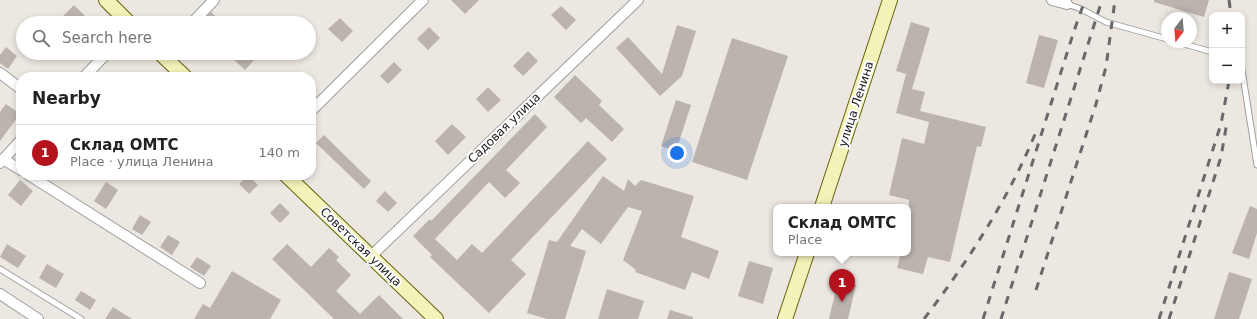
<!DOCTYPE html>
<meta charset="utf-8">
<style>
body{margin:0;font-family:"DejaVu Sans",sans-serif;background:#f6f6f6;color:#222}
.controls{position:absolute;right:12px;top:12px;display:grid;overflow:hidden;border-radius:8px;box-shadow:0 2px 6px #0003}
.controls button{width:36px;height:36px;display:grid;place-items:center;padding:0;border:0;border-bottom:1px solid #e0e0e0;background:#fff;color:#222;font:20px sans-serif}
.compass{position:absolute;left:1161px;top:12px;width:36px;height:36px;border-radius:50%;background:#fff;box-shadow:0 2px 6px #0003;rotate:196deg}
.you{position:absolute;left:677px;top:153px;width:14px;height:14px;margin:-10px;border:3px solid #fff;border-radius:50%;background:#1a73e8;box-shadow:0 0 0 6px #1a73e833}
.badge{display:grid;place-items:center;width:26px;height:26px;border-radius:50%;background:#b4121c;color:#fff;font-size:13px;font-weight:700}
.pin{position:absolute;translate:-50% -33px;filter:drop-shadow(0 1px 2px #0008)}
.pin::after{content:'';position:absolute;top:21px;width:14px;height:12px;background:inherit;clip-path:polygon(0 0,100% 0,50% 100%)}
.popup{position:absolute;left:773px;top:204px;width:138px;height:52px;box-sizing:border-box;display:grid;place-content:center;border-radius:8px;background:#fff;filter:drop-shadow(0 1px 3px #0005);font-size:13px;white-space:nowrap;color:#767676}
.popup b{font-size:15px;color:#222}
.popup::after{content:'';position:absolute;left:50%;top:100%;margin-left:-8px;border:8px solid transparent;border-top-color:#fff}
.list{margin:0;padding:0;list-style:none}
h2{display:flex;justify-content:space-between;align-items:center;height:52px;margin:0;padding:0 16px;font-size:17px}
h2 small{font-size:13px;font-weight:400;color:#767676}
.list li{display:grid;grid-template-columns:26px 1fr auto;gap:12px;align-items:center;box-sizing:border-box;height:56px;padding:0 16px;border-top:1px solid #e0e0e0}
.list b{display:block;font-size:15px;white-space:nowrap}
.list p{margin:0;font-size:13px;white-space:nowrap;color:#767676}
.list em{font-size:13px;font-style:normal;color:#767676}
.icon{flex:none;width:22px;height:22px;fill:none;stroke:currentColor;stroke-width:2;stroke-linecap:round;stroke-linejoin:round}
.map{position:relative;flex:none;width:1257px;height:319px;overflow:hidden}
.search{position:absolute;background:#fff;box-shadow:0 2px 6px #0003;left:16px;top:16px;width:300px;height:44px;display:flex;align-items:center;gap:10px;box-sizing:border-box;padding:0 14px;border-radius:22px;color:#767676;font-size:15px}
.panel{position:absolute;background:#fff;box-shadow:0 2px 6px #0003;left:16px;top:72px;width:300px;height:108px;border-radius:16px}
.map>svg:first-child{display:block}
.building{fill:#bbb3ae}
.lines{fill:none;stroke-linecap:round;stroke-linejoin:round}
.lane-casing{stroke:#9f9f9f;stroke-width:7}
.street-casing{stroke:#9f9f9f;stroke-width:12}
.secondary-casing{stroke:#62660e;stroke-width:16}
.lane{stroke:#fff;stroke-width:5}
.street{stroke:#fff;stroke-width:10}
.secondary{stroke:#f3f2b8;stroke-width:14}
.rail{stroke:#696969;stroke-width:3;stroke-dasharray:8 8;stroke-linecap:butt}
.labels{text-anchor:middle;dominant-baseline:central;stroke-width:4;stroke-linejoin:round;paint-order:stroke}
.street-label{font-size:12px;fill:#1b1b1b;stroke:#fff}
</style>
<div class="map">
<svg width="1257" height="319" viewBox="0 0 1257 319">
<rect width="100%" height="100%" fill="#ece7e1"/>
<g class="building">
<path d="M451 0H479L465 14Z"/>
<path d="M1154 0H1209L1204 17 1154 2Z"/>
<path d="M74 5 92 23H70L63 16Z"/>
<path d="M561 6 576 20 566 30 551 15Z"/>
<path d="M211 12 223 23H201Z"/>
<path d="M340 18 353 31 342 42 328 29Z"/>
<path d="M911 22 930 28 912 89 925 92 920 111 986 127 981 147 977 146 950 262 928 257 923 274 897 268 901 253H908L909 200 889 195 902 138 924 144 929 122 896 113 906 74 896 71Z"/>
<path d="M677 25 696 31 682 76 660 96 616 48 628 37 662 74Z"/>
<path d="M429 27 440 38 428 50 417 39Z"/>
<path d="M1039 35 1058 40 1044 88 1026 83Z"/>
<path d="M732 38 788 56 747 180 692 162Z"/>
<path d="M6 47 17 56 8 69 0 63V55Z"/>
<path d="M528 51 538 61 523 76 513 66Z"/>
<path d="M236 53H247L254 60 245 70 232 58Z"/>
<path d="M394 62 402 70 388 84 380 76Z"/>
<path d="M575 75 602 101 599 105 624 129 612 142 586 118 581 123 554 97Z"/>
<path d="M488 87 501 100 488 112 476 99Z"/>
<path d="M676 100 691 105 676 151 661 146Z"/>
<path d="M6 104 20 114 0 141V112Z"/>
<path d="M535 114 547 127 506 170 520 183 505 198 489 182 435 239 457 260 472 244 482 253 588 141 607 159 511 260 526 274 489 313 430 257 432 255 413 236 430 219 431 221Z"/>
<path d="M452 124 466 137 448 155 435 141Z"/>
<path d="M324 135 371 181 364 189 316 143Z"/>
<path d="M248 175 258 185 249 194 239 184Z"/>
<path d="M603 176 624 191 628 179 635 186 641 180 694 196 681 237 719 251 709 279 692 272 685 290 635 272 636 270 623 260 642 211 628 207 601 244 582 229 570 246 586 251 565 319H547L527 313 549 240 557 242Z"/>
<path d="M20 180 33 191 21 206 8 195Z"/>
<path d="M106 182 118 190 106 209 94 201Z"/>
<path d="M385 191 397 203 388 212 376 201Z"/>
<path d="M280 203 290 213 280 223 270 213Z"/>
<path d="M1250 206 1257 209V233L1249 259 1232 253Z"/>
<path d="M140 215 151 222 142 235 132 229Z"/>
<path d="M168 235 180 242 172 255 160 247Z"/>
<path d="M7 244 26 256 18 268 0 257Z"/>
<path d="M287 244 311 267 329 248 339 257 336 260 351 275 336 291 360 314 379 295 403 319H334L272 259Z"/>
<path d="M197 257 211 266 204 276 190 267Z"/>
<path d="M749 261 773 268 763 304 738 296Z"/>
<path d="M47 264 64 274 56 288 39 278Z"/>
<path d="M232 271 281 300 270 319H194L203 304 210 308Z"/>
<path d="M1229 272 1252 279 1239 319H1214Z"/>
<path d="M838 281 856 285 848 319H829Z"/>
<path d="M607 289 644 301 638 319H598Z"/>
<path d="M81 291 96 300 90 310 75 300Z"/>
<path d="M113 307 132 319H105Z"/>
<path d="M670 310 693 317V319H667Z"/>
</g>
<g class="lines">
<g class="lane-casing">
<g id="lane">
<path d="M1067 4 1081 9 1106 22 1167 39"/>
<path d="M1177 42 1212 52"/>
<path d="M1242 70 1257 165"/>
<path d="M0 269 81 319"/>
</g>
</g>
<g class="street-casing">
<g id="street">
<path d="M1052 0 1067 4"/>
<path d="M192 23 214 0"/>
<path d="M0 73 21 89"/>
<path d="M84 77 107 53"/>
<path d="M311 111 423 0"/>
<path d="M3 159 21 170"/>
<path d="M0 163 21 140"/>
<path d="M29 175 200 283"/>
<path d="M370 257 638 0"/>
<path d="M0 294 38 319"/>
</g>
</g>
<g class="secondary-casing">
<g id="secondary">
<path d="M106 0 129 23"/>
<path d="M160 53 185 77"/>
<path d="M286 175 436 319"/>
<path d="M822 207 890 0"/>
<path d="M785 319 807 253"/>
</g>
</g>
<use href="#lane" class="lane"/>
<use href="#street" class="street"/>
<use href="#secondary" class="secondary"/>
<g class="rail">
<path d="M1229 0 1231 15"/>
<path d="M1036 290 1096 104 1106 67 1115 0"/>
<path d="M924 319C968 261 1008 200 1036 132"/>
<path d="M983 319 1074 31 1085 0"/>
<path d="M1001 319 1102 0"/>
<path d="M1159 319 1221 124 1229 81"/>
<path d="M1169 319 1221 157 1227 122"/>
</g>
</g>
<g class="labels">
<g class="street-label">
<text transform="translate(856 104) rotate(-72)">улица Ленина</text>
<text transform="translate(504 128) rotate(-44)">Садовая улица</text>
<text transform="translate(361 247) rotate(44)">Советская улица</text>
</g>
</g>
</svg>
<div class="controls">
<button>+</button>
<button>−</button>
</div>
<svg class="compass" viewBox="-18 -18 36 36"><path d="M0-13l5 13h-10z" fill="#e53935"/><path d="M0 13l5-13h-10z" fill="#767676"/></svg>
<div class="you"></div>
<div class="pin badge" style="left:842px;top:302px">1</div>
<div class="popup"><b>Склад ОМТС</b>Place</div>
<div class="search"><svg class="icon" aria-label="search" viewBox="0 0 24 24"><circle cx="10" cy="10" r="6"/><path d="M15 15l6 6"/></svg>Search here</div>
<section class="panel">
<h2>Nearby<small></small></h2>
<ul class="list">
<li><span class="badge">1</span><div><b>Склад ОМТС</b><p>Place · улица Ленина</p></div><em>140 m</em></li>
</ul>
</section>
</div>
